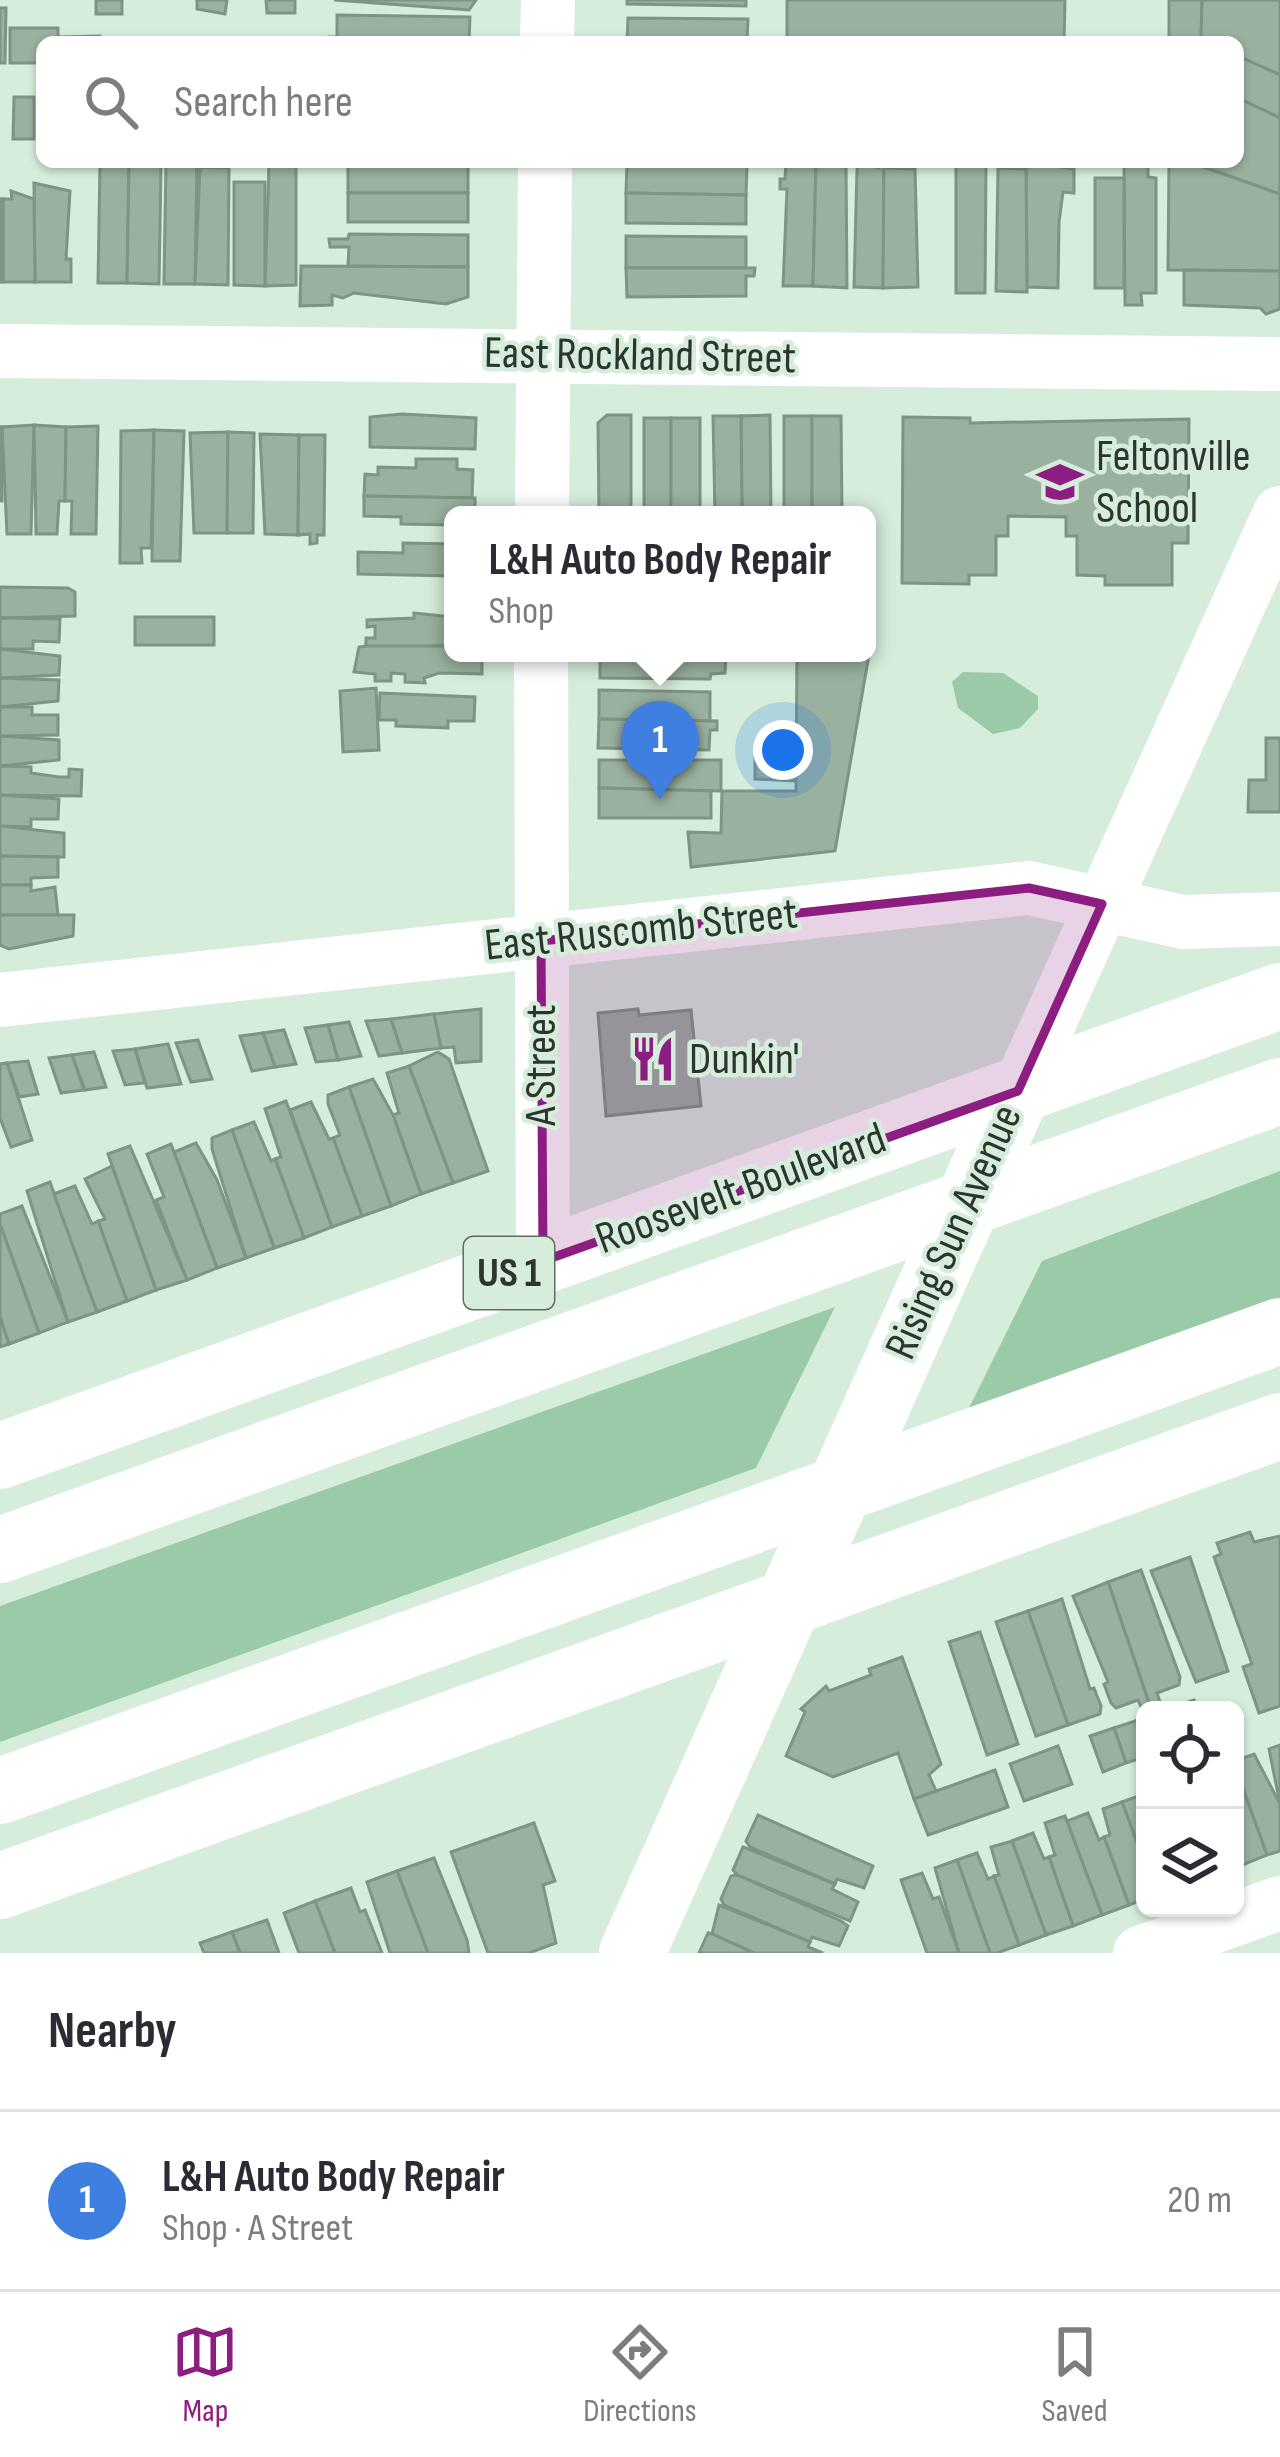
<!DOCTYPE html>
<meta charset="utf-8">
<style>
body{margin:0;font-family:"Sofia Sans Condensed",sans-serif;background:#f7f7f7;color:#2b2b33}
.controls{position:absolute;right:36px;bottom:36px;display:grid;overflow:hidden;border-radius:18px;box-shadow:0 3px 9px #0004}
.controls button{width:108px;height:108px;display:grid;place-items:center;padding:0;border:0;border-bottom:3px solid #e1e1e2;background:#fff;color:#2b2b33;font:60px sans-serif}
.you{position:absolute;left:783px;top:750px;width:42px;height:42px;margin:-30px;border:9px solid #fff;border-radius:50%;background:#1a73e8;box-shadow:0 0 0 18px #1a73e833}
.badge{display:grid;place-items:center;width:78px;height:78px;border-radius:50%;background:#8d1e81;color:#fff;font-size:39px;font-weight:700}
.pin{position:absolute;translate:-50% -99px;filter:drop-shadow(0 3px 6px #0008)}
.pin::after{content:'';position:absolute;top:63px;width:42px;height:36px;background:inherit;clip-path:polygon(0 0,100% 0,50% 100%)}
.popup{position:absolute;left:444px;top:506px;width:432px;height:156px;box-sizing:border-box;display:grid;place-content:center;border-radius:18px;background:#fff;filter:drop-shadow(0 3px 9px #0005);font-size:39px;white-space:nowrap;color:#7c7c81}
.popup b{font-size:45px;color:#2b2b33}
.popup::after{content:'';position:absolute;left:50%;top:100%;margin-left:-24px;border:24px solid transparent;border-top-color:#fff}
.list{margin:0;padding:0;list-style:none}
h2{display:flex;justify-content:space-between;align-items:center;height:156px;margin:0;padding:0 48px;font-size:51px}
h2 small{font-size:39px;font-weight:400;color:#7c7c81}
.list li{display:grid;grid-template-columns:78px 1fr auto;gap:36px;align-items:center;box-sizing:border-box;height:180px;padding:0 48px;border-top:3px solid #e1e1e2}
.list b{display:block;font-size:45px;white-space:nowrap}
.list p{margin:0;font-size:39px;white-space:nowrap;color:#7c7c81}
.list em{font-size:39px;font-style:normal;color:#7c7c81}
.icon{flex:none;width:66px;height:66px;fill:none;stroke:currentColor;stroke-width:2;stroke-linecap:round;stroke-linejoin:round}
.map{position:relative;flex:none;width:1280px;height:1953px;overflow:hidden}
.search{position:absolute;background:#fff;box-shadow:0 3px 9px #0004;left:36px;right:36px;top:36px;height:132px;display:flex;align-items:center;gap:30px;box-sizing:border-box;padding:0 42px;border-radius:18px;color:#7c7c81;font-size:45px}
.sheet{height:336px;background:#fff}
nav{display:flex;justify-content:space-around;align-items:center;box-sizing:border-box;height:168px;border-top:3px solid #e1e1e2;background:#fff;font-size:33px;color:#7c7c81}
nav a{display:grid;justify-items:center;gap:6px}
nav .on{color:#8d1e81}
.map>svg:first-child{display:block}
.green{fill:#9bcaa8}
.building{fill:#9ab1a0;stroke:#7e9484;stroke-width:3}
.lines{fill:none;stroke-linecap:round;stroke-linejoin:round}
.minor{stroke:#fff;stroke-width:54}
.major{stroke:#fff;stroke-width:66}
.highway{stroke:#fff;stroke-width:66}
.marked{fill:#8d1e81;fill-opacity:0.2;stroke:#8d1e81;stroke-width:9;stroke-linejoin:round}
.labels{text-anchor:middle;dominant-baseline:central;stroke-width:9;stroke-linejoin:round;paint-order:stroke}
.shield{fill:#d6eddc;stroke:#5f6c62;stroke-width:3}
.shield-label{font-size:42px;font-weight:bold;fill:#2c352e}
.street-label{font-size:45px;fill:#2c352e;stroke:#d6eddc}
.poi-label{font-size:45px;fill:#2c352e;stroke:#d6eddc;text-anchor:start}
</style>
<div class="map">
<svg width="1280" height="1953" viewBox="0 0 1280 1953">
<rect width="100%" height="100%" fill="#d6eddc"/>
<g class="green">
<path d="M963 672 1003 673 1038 696V709L1020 728 993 734 958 708 952 682Z"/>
<path d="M1280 1171V1298L962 1422 1042 1261Z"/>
<path d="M835 1307 756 1468 0 1742V1606Z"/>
</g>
<g class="building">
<rect x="96" y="0" width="26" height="14"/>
<path d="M227 0 225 14 197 9V0Z"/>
<path d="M295 0V13H267L266 0Z"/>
<path d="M334 0H476L469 10Z"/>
<path d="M627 0H746V6L627 4Z"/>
<path d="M787 0H1065L1064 42H787Z"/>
<path d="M1169 0H1202L1201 39 1208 42H1169Z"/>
<path d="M1202 0H1280V75L1238 56V42L1201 39Z"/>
<path d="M0 8H6L5 63H0Z"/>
<path d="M337 15 470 17 469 42H329V37H337Z"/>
<path d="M628 18 748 19 747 42H627Z"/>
<path d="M10 28H58V42H42V63H10Z"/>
<path d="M100 36V42H61L60 37Z"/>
<path d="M1238 56 1280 75V118L1238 98Z"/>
<path d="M14 97H34V139H13Z"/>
<path d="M1238 98 1280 118V194L1189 162H1238Z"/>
<path d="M100 162H129L127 283H98Z"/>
<path d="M166 162H197L195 284H164Z"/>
<rect x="348" y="162" width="120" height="31"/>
<path d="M786 162H816L813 286H783L787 189H780V179H785Z"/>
<path d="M816 162H846L847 288 813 286Z"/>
<path d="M879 162H884L883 288 854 287 857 169 859 163 879 168Z"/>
<path d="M884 162 887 168 915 169 918 287 883 288Z"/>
<path d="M956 162H986L985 293H956Z"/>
<path d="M1026 162 1074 169V193L1063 192 1059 222 1058 288 1027 287Z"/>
<path d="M1124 162H1148V177L1156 178V293H1141L1142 305H1125Z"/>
<path d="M1169 162H1189L1280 194V271L1168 270Z"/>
<path d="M627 163 747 165 746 195 626 193Z"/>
<path d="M269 164H296V285L265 286Z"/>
<path d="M129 166H161L159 284 127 283Z"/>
<path d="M200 167 229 168 228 285 195 284Z"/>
<path d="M998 168 1026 169 1027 292 996 291Z"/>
<rect x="1095" y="178" width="29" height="110"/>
<path d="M234 182H265V286L234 285Z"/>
<path d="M34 183 70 191 66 259H71V282H35Z"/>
<path d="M11 191 34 199 35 282H3V199H12Z"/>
<rect x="348" y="193" width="120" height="29"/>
<path d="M626 193 746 195V224L626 223Z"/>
<rect x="0" y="199" width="3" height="83"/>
<path d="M349 234 468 235V267L348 266 349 247H330L329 239H348Z"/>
<path d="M626 236 746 237V268H626Z"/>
<path d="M301 266 468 267V297L446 304 354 293 343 298 332 295V305L300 306Z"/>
<path d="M626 268H755L754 276H746V296L627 297Z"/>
<path d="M1184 270 1280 271V309L1266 314 1260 308 1184 305Z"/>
<path d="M402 414 476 418 475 449 370 447V417Z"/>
<path d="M607 415H631V515H599L598 423Z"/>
<path d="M770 415 771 515H742L741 416Z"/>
<path d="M713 416H741L742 515H715Z"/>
<rect x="784" y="416" width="28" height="99"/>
<path d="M812 416H841L842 515H812Z"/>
<path d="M903 417 970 418V423L1189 419 1188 543H1172V585H1105V576L1077 575V536H1066V517L1008 516V536H996V575H969V584L902 583Z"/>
<rect x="644" y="418" width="27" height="97"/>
<rect x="671" y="418" width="29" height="97"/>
<path d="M34 425 31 534H7L2 427Z"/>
<path d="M34 425 66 427 65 501H59L57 534H36Z"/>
<path d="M98 426 96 534H71L72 501H65L66 427Z"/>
<rect x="0" y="427" width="2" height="74"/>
<path d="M154 430 151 548H141L142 563H120L121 431Z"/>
<path d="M154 430 184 431 180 561H152Z"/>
<path d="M228 432 227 533H194L190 433Z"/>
<path d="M228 432 254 433 253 533H227Z"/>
<path d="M260 434 299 435 298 535 265 534Z"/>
<path d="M299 435H325L324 535H317V543L310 544V534L298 535Z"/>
<path d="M416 459H457V469L473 470 472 498 364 496 365 474 378 475V467L416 468Z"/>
<path d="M364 496 475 498V515H453V525L401 524V517L364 516Z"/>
<path d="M403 543 453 544V576L358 574V552L403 553Z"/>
<path d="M0 587 68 588 75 592V616L0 618Z"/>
<path d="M414 613 453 617V646H366V638H375V626L367 627V620L414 618Z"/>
<rect x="135" y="617" width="79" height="28"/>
<path d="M0 618 60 619 59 642 33 641V649H0Z"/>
<path d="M366 646H453V653H482V674L439 673 424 678 425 683 405 682V674L391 673V681H375V674L354 672 359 647Z"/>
<path d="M0 649 60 656 59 675 0 678Z"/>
<path d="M867 649H870L835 851 691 867 688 832 721 833 722 791H796L797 653Z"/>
<path d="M600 653H726L725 673 711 674 710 679 600 678Z"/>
<path d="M0 678 59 680 58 701 0 707Z"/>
<path d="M376 688 379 750 343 752 340 691Z"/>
<path d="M599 690 710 692V721L599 719Z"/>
<path d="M380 693 475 697 474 721H448V728L396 726V720H379Z"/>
<path d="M0 707H32V715H58V735L0 736Z"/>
<path d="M599 719 717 721V730H710L709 750 598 748Z"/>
<path d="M0 736 59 740V760L0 766Z"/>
<path d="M1266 738H1280V812H1248L1249 780H1266Z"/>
<path d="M794 753V781L755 779V756Z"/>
<path d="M599 760H721V791L599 788Z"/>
<path d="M0 766 31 767V773L59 777H69V769L82 770 81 796 0 795Z"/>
<path d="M599 788 711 791V818H599Z"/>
<path d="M0 795 59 799 58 819H31V827L0 826Z"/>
<path d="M0 826 64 833V857L0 856Z"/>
<path d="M0 856 58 857V877L31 878V885H0Z"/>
<path d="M0 885H31V891L55 887 58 915H0Z"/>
<path d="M0 915H74L73 936 9 949 0 945Z"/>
<path d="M481 1009V1061L456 1063 454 1047 441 1048 434 1014Z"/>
<path d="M638 1009 639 1015 691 1010 701 1106 606 1116 598 1013Z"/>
<path d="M434 1014 441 1048 402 1053 391 1019Z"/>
<path d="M391 1019 402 1053 379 1056 366 1021Z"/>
<path d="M349 1022 361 1056 338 1060 328 1025Z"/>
<path d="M328 1025 338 1060 316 1062 305 1028Z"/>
<path d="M284 1030 296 1064 275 1067 263 1033Z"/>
<path d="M263 1033 275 1067 252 1071 240 1036Z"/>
<path d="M198 1040 212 1079 191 1082 176 1043Z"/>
<path d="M168 1044 181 1084 147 1088 135 1049Z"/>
<path d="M135 1049 145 1083 125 1085 113 1051Z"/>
<path d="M94 1052 106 1087 85 1090 72 1055Z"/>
<path d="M438 1052 449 1059 488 1171 453 1183 409 1066Z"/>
<path d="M72 1055 84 1090 61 1093 49 1058Z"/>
<path d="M28 1061 38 1094 19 1097 7 1063Z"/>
<path d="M7 1063 32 1140 11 1147 0 1118V1064Z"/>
<path d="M409 1066 453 1183 421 1194 393 1115 399 1113 387 1073Z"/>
<path d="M373 1079 393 1115 421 1194 391 1206 349 1087Z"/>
<path d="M349 1087 391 1206 362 1216 333 1138 340 1135 328 1104V1095Z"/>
<path d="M286 1101 332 1227 304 1238 275 1159 281 1157 265 1109Z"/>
<path d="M311 1102 329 1139 333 1138 362 1216 332 1227 290 1110Z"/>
<path d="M254 1122 271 1161 275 1159 304 1238 274 1248 232 1130Z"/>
<path d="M232 1130 274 1248 246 1258 212 1149V1138Z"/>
<path d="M196 1143 217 1180 246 1258 217 1268 174 1152Z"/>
<path d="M171 1144 217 1268 187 1280 156 1200 164 1197 147 1154Z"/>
<path d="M130 1146 187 1280 156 1290 108 1154Z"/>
<path d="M112 1166 156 1290 127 1301 98 1221 105 1219 85 1179Z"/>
<path d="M50 1182 97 1312 68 1322 27 1191Z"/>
<path d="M75 1186 92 1224 98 1221 127 1301 97 1312 54 1194Z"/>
<path d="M22 1206 68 1322 39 1333 0 1224V1214Z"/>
<path d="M0 1224 39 1333 9 1344 0 1317Z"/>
<path d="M0 1317 9 1344 0 1347Z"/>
<path d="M1250 1532 1254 1542 1280 1536V1706L1259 1713 1243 1667 1252 1664 1214 1557 1221 1554 1217 1543Z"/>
<path d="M1190 1557 1228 1671 1196 1682 1151 1571Z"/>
<path d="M1141 1570 1180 1677 1179 1685 1157 1693 1160 1702 1150 1706 1108 1582Z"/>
<path d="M1108 1582 1150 1706 1142 1709 1138 1700 1116 1708 1111 1703 1104 1684 1108 1682 1073 1596Z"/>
<path d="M1062 1599 1090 1689 1094 1688 1101 1706 1100 1714 1068 1725 1028 1611Z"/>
<path d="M1028 1611 1068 1725 1036 1736 996 1622Z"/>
<path d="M980 1632 1018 1744 987 1755 949 1642Z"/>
<path d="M902 1657 941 1764 929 1775 936 1791 914 1799 898 1753 833 1777 786 1756 805 1712 801 1709 826 1686 829 1691 871 1675 869 1669Z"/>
<path d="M1194 1700 1198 1710H1170L1169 1708Z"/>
<path d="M1138 1720 1145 1757 1126 1763 1114 1728Z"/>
<path d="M1114 1728 1126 1763 1103 1772 1090 1736Z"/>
<path d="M1280 1745V1804L1269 1749Z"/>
<path d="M1058 1746 1072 1784 1024 1801 1010 1764Z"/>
<path d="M1254 1754 1280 1804V1851L1267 1855 1235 1767V1761Z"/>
<path d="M1235 1767 1267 1855 1240 1866 1235 1853Z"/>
<path d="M995 1770 1008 1807 928 1835 914 1799Z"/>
<path d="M1144 1794 1145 1795V1864L1122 1802Z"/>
<path d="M1122 1802 1145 1864V1899L1129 1905 1104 1837 1110 1835 1103 1809Z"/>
<path d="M1088 1813 1099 1840 1104 1837 1129 1905 1102 1915 1067 1821Z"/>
<path d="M758 1815 873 1866 864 1888 837 1879 835 1884 750 1847 746 1841Z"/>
<path d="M1065 1816 1102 1915 1073 1926 1049 1857 1055 1855 1045 1823Z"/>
<path d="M534 1823 555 1881 543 1885 556 1943 529 1953H488L451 1852Z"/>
<path d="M1033 1833 1044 1859 1049 1857 1073 1926 1046 1935 1012 1841Z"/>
<path d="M1012 1841 1046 1935 1019 1945 994 1876 999 1875 991 1847Z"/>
<path d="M743 1847 835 1884 832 1889 858 1902 850 1921 737 1875 733 1870Z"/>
<path d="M977 1853 988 1879 994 1876 1019 1945 997 1953H990L957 1860Z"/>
<path d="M434 1858 467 1940 469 1953H428L397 1871Z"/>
<path d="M957 1860 990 1953H959L935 1868Z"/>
<path d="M397 1871 428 1953H390L367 1882Z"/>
<path d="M922 1873 933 1899 939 1897 959 1953H927L901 1880Z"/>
<path d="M737 1875 841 1921 848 1926 839 1946 812 1937 810 1942 724 1905 721 1899 731 1876Z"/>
<path d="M351 1888 360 1912 365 1910 382 1953H335L315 1901Z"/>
<path d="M315 1901 335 1953H299L284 1913Z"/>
<path d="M719 1905 810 1942 808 1947 823 1953H755L712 1934Z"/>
<path d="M267 1920 279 1953H240L232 1932Z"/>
<path d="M232 1932 240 1953H204L200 1943Z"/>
<path d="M708 1933 712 1934 754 1953H699Z"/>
</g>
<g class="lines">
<g class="minor">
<path d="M547 42 548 0"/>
<path d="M0 351 1280 364"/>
<path d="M542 515 545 162"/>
<path d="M541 653 543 1261"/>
<path d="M0 1000 1029 888 1183 922 1280 919"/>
<path d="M1018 1091 1280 513"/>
<path d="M1140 1953 1280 1903"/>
</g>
<path class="major" d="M632 1953 1018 1091"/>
<g class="highway">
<path d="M0 1456 1280 996"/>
<path d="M0 1550 1280 1091"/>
<path d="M0 1791 1280 1331"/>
<path d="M0 1886 1280 1426"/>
</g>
</g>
<path class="marked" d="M1029 888 1102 904 1018 1091 543 1261 541 941Z"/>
<defs>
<g id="school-bare" transform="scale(3.6)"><path d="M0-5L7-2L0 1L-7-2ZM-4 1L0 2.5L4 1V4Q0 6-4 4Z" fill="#8d1e81" stroke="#d6eddc" stroke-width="2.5" paint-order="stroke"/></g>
<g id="restaurant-bare" transform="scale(3.6)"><path d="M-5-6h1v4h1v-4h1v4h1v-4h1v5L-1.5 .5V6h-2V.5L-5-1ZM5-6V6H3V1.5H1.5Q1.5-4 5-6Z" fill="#8d1e81" stroke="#d6eddc" stroke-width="2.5" paint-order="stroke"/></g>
</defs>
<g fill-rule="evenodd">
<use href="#school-bare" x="1060" y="482"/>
<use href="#restaurant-bare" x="653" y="1059"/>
</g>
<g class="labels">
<rect class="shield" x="464" y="1237" width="90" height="72" rx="9"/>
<g class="shield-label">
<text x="509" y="1273">US 1</text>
</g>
<g class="street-label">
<text transform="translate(640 356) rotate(1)">East Rockland Street</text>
<text transform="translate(641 930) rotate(-6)">East Ruscomb Street</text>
<text transform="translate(541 1065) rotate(-90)">A Street</text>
<text transform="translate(741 1189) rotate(-20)">Roosevelt Boulevard</text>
<text transform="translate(954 1232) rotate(-66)">Rising Sun Avenue</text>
</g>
<g class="poi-label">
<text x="1096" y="456">Feltonville<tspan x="1096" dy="52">School</tspan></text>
<text x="689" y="1059">Dunkin'</text>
</g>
</g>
</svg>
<div class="controls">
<button><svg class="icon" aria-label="locate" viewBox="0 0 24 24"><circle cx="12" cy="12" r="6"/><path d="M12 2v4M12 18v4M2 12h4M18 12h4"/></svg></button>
<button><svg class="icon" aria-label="layers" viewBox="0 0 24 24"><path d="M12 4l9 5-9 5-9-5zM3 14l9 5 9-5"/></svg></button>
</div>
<div class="you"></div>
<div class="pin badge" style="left:660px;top:800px;background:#3f7fe0">1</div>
<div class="popup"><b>L&amp;H Auto Body Repair</b>Shop</div>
<div class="search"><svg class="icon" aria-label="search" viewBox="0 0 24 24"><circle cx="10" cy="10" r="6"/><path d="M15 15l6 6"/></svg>Search here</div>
</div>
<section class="sheet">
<h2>Nearby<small></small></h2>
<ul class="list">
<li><span class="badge" style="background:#3f7fe0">1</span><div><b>L&amp;H Auto Body Repair</b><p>Shop · A Street</p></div><em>20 m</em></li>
</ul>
</section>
<nav>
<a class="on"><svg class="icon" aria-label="map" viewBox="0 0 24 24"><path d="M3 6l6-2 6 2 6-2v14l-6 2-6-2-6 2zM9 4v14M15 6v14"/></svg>Map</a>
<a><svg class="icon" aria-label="directions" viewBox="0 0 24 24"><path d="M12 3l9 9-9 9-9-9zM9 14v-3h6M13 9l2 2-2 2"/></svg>Directions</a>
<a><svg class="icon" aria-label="saved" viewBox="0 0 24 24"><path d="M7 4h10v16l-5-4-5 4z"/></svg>Saved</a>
</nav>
